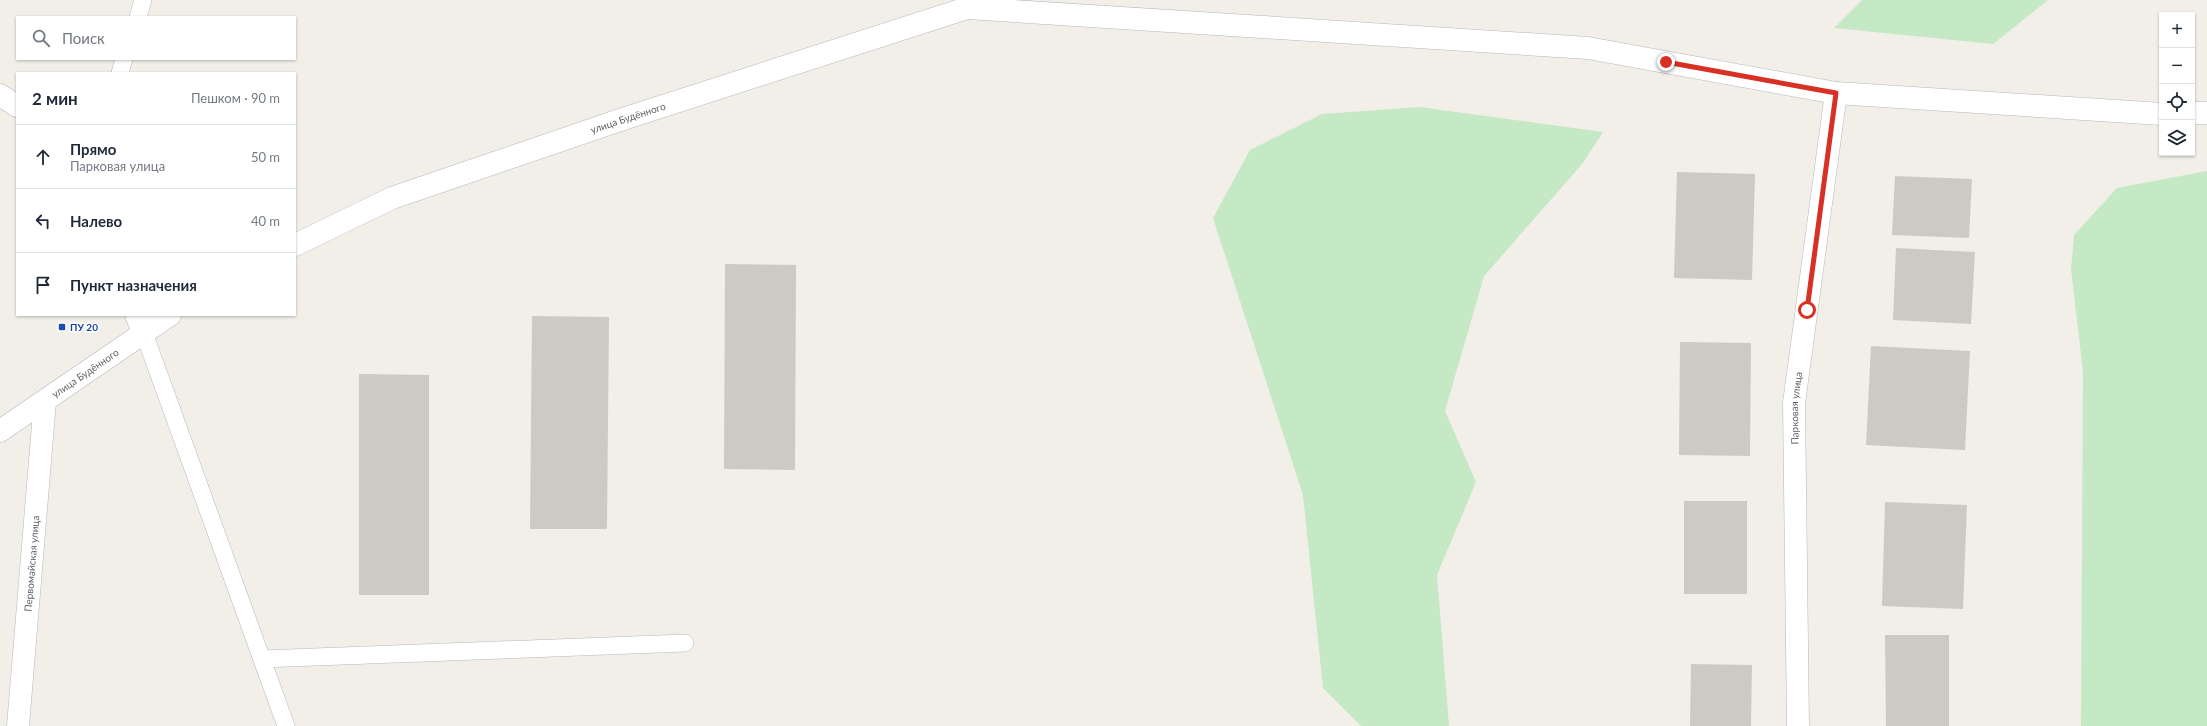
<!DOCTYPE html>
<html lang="ru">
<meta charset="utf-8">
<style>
body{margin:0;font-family:Lato,sans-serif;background:#f6f6f7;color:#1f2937}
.controls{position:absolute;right:12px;top:12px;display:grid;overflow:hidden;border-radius:0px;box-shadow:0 1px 3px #0004}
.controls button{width:36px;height:36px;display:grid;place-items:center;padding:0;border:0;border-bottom:1px solid #e0e1e3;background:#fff;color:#1f2937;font:20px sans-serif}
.stop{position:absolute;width:12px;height:12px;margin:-9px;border:3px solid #d93025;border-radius:50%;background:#fff}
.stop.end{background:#d93025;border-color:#fff;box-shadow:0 1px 4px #0008}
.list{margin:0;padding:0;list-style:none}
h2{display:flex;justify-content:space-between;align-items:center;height:52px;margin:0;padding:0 16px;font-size:17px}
h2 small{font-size:13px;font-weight:400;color:#747a83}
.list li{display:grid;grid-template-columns:26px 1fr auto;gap:12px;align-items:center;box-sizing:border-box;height:64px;padding:0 16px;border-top:1px solid #e0e1e3}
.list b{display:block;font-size:15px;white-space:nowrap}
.list p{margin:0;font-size:13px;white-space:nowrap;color:#747a83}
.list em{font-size:13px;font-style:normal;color:#747a83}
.icon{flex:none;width:22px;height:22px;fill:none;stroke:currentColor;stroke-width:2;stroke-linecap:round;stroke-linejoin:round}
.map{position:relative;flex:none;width:2207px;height:726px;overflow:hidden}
.search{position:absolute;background:#fff;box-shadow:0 1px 3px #0004;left:16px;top:16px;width:280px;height:44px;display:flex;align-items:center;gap:10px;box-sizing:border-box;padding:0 14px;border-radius:0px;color:#747a83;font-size:15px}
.panel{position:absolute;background:#fff;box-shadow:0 1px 3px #0004;left:16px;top:72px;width:280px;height:244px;border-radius:0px}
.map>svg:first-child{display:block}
.green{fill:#c5e8c5}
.building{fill:#cccac5}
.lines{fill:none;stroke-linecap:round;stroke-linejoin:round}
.service-casing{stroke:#b5b8bc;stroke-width:18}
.minor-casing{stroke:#b5b8bc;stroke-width:23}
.tertiary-casing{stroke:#b5b8bc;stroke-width:23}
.service{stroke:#fff;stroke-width:17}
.minor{stroke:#fff;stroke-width:22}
.tertiary{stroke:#fff;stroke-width:22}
.route{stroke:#d93025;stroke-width:5}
.transit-dot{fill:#1a4fb4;stroke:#fff;stroke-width:1.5}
.labels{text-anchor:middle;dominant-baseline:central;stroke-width:3;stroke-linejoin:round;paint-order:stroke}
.street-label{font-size:10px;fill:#5f6368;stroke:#fff}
.transit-label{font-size:10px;font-weight:bold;fill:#164399;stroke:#fff;text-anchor:start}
</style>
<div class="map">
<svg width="2207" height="726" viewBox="0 0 2207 726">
<rect width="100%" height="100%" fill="#f1efe8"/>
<g class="green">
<path d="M1862 0H2048L1993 44 1834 28Z"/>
<path d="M1419 107 1603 132 1583 163 1484 276 1445 411 1476 482 1437 575 1449 726H1361L1323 688 1303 495 1213 218 1250 150 1322 114Z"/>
<path d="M2207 171V726H2081L2083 372 2071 269 2074 235 2117 188Z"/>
</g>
<g class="building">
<path d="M1677 172 1755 174 1752 280 1674 278Z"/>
<path d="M1895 176 1972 179 1969 238 1892 235Z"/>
<path d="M1896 248 1975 252 1971 324 1893 320Z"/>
<path d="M725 264 796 265 795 470 724 469Z"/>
<path d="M532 316 609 317 607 529H530Z"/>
<path d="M1680 342 1751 343 1750 456 1679 455Z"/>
<path d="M1871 346 1970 351 1965 450 1866 445Z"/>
<path d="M359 374 429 375V595H359Z"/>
<rect x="1684" y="501" width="63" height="93"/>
<path d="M1885 502 1967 505 1963 609 1882 606Z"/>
<path d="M1885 635H1949V726H1886Z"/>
<path d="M1691 664 1752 665 1751 726H1690Z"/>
</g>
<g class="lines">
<g class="service-casing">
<g id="service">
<path d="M138 17 143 0"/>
<path d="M120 73 124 59"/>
<path d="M144 333 286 726"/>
<path d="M262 659 685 643"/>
</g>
</g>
<g class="minor-casing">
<g id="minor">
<path d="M967 8 1588 48 1836 93 2162 114"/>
<path d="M0 95 17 106"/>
<path d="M2192 113H2207"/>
<path d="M136 315 144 333"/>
<path id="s1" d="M18 726 45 401"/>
<path id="s2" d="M1798 726 1794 403 1836 93"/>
</g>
</g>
<g class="tertiary-casing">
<g id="tertiary">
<path id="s3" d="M295 245 392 198 623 119 967 8"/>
<path id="s4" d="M0 431 170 315"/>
</g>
</g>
<use href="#service" class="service"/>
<use href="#minor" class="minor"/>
<use href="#tertiary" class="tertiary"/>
</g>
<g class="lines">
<path class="route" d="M1666 62 1836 93 1807 310"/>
</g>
<rect class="transit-dot" x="58" y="323" width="8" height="8" rx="2"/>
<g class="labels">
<g class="street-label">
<text stroke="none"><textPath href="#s3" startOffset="357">улица Будённого</textPath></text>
<text stroke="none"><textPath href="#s4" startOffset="103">улица Будённого</textPath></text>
<text stroke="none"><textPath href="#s2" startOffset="318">Парковая улица</textPath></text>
<text stroke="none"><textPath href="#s1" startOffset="163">Первомайская улица</textPath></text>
</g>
<g class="transit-label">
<text x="70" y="327">ПУ 20</text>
</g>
</g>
</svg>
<div class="controls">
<button>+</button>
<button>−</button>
<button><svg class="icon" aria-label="locate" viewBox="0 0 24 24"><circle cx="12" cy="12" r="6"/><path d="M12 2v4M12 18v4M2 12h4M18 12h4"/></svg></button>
<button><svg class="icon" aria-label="layers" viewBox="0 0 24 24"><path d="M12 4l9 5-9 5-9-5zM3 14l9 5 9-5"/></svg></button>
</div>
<div class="stop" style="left:1807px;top:310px"></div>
<div class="stop end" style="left:1666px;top:62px"></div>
<div class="search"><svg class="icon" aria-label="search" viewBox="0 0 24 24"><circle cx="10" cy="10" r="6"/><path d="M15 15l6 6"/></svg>Поиск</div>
<section class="panel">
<h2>2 мин<small>Пешком · 90 m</small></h2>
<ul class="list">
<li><svg class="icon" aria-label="ahead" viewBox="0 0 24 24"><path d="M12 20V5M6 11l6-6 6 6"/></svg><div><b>Прямо</b><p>Парковая улица</p></div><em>50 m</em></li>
<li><svg class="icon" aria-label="left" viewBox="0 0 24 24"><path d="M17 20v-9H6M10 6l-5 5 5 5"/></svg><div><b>Налево</b></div><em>40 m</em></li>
<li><svg class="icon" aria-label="arrive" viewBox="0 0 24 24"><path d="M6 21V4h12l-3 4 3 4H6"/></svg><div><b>Пункт назначения</b></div></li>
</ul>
</section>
</div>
